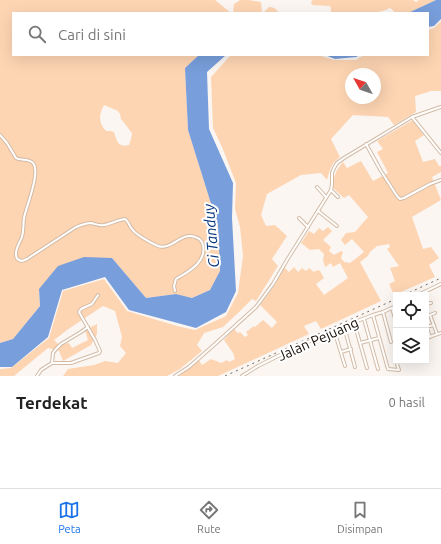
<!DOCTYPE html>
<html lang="id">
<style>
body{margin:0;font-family:Ubuntu,sans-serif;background:#f6f6f6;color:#222}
.controls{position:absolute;right:12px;bottom:12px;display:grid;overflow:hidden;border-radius:0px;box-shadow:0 4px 16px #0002}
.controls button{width:36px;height:36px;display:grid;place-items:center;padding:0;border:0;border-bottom:1px solid #e0e0e0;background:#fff;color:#222;font:20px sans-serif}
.compass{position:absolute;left:345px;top:68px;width:36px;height:36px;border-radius:50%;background:#fff;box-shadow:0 4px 16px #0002;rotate:310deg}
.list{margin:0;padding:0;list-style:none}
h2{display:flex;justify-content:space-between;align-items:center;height:52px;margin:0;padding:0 16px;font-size:17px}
h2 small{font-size:13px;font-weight:400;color:#767676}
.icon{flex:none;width:22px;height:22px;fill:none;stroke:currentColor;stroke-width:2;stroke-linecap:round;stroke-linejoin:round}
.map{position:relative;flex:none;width:441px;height:376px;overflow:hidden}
.search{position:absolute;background:#fff;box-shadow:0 4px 16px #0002;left:12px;right:12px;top:12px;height:44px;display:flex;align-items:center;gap:10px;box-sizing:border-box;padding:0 14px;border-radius:0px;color:#767676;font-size:15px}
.sheet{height:112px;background:#fff}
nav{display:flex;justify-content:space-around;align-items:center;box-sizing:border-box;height:56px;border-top:1px solid #e0e0e0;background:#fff;font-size:11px;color:#767676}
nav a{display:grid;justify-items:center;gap:2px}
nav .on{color:#1a73e8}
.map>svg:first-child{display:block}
.green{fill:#fdd5b3;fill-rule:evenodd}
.water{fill:#789edb}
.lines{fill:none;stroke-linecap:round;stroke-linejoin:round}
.minor-casing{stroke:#d3bba6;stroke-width:4}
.minor{stroke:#fff;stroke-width:2}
.rail{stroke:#6e6761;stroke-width:1;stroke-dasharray:2 4;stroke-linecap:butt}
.labels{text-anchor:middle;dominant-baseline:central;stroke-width:4;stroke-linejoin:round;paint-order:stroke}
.street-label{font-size:14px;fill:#140c05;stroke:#fff}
.water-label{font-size:15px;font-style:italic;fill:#07377e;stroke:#fff}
</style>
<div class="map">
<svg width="441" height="376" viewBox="0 0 441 376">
<rect width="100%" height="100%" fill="#fbf6f2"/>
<g class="green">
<path d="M0 0H215L231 13H13V55H199L185 68 188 130 218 226 220 272 210 290 192 298 176 294 146 298 112 258 39 289 40 306 13 339 0 343ZM104 105 118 111 120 114 121 119 132 133 131 139 129 145C117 148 117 140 114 132L110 131H106C98 123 99 114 104 105Z"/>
<path d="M240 0H249L261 2 262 13H233L234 4Z"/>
<path d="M313 0H413L416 2 419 0H436L408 13H392L394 11 390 8C376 16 348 13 331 13V9L330 6 312 5 311 2Z"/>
<path d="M269 7C274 7 276 9 279 13H263Z"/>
<path d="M441 21V91H431L415 96 416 112 394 125 388 117 353 115 331 139 340 157C331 164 330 169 327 180L321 173 301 175 267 194 261 215 266 226 275 225 287 236 272 259 278 266 256 301 252 299 239 312 223 327 204 333 197 345 202 351 180 369 167 376H63L68 369 94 365 105 361 118 363 126 353 120 346 122 337 115 311 103 306 67 330 54 340 59 345 69 343 72 348 88 340 85 330 97 324V334L91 345 63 361 59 351 48 348 14 376H0V369L11 368 49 338 63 291 104 279 127 311 177 326 195 330 226 316 238 293 243 256 240 227 235 209 236 183 222 147 213 128 211 77 231 55H318L334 60H356L364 55H428V30L434 28ZM351 74H375V98H351Z"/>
<path d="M413 120 424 135 415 141 423 162 435 159 439 166H441V172L432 177 441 200 412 217 423 249 431 247 439 258 429 265 435 277 394 295 389 284 395 281 390 268 399 266 387 249 390 247 389 244 377 246 370 252 368 256 360 262 381 301 321 329 316 321 304 326 309 334 218 376H179L199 360 202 365 211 359 221 363 227 360 229 362 235 359 233 353 224 340 234 329 238 333 240 332 245 337 248 335 246 332 254 326 255 327 263 320 272 328 277 322 260 305 275 285 284 267 289 272 294 267 298 272 302 268 306 271 309 268 314 272 317 270 320 271 324 278 316 284 324 295 348 278 340 263 333 267 331 263 325 267 323 260 324 254 319 249 310 250 301 243 309 231 314 234 319 228 323 231 328 227 332 231 323 240 331 247 329 251 334 255 341 251 343 252 341 258 344 262 350 263 364 252 352 239 345 245 341 240 346 233 355 232 368 217 349 195 344 198 333 188C334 176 335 171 343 162L347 168 361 161 373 181 388 173 377 152 383 149 377 141Z"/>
</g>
<g class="water">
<path d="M436 0H441V19L434 26 428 27V13H408Z"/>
<path d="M199 55H226L207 72 209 129 233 183 232 218 236 291 226 312 196 328 129 310 105 277 62 290 48 337 12 367H0V343L13 339 40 306 39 289 58 266 84 257 112 258 146 298 176 294 192 298 210 290 220 271 218 226 188 130 185 68Z"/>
<path d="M325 55H360L356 57 335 59Z"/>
</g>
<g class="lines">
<g class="minor-casing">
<g id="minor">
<path d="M412 117 441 153"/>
<path d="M0 135 7 143 16 158C21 161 29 158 33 163 41 172 26 207 24 218 23 225 24 230 22 237 20 242 15 249 16 255 16 259 18 260 22 261L27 259 76 227C81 225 86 223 91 223 96 224 99 226 104 225 111 224 117 220 125 219 129 222 129 226 132 229 136 235 151 243 158 246 171 251 182 231 195 237 199 238 202 241 203 245 207 262 188 272 176 279L174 286 175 291"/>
<path d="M366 144 381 171 397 196 400 199 404 198 430 184 441 180"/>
<path d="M317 187 326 197"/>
<path d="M331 190 338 197"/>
<path d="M318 211 337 226"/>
<path d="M299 218 308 227"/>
<path d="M418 295 441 284"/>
<path d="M426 304 431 303"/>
<path d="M392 308 396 322"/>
<path d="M383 312 391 342"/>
<path d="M426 313 427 316 430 315 437 334"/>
<path d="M373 315 388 369 399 370 396 361"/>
<path d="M430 315 435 313"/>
<path d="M364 319 378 369"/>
<path d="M354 322 367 368"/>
<path d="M344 326 355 367"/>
<path d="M426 326 430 337"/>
<path d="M426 327 434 325"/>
<path d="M334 330 345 366"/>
<path d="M426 338 441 333"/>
<path d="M360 343 379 338"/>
<path d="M341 352 351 349"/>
<path d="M52 363H71L99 353 100 351 95 340 79 312 81 309 92 304 98 295"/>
<path d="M37 376 41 370 52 363 53 353 56 349 61 344 81 332 88 327"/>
<path d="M175 376 189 367 214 345 256 307 273 284 287 260 331 190 332 184V173L334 168 337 163 344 158 412 117 432 110 441 107"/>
<path d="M242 376 258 366 276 357 334 330 373 315 383 312 396 306"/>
</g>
</g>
<use href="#minor" class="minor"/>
<g class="rail">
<path d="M404 295 441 278"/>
<path d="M225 376 396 299"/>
</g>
</g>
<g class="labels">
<g class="street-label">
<text transform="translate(318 339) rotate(-24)">Jalan Pejuang</text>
</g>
<g class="water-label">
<text transform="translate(211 236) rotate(-95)">Ci Tanduy</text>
</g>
</g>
</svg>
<div class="controls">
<button><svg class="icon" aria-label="locate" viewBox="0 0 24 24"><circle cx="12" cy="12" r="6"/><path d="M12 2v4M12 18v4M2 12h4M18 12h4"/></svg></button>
<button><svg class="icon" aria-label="layers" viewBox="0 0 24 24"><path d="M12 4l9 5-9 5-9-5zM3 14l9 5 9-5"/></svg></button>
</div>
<svg class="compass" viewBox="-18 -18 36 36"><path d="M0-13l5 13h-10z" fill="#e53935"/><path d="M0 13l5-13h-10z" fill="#767676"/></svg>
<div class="search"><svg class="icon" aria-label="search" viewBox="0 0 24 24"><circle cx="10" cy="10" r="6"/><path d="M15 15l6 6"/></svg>Cari di sini</div>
</div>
<section class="sheet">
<h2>Terdekat<small>0 hasil</small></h2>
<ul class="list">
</ul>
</section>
<nav>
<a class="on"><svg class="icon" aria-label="map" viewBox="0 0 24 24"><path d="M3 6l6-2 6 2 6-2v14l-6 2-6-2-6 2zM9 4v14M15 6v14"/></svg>Peta</a>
<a><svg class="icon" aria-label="directions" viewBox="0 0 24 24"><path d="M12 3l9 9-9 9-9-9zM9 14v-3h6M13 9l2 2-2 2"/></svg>Rute</a>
<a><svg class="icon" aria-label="saved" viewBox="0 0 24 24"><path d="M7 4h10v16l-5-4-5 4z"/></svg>Disimpan</a>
</nav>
